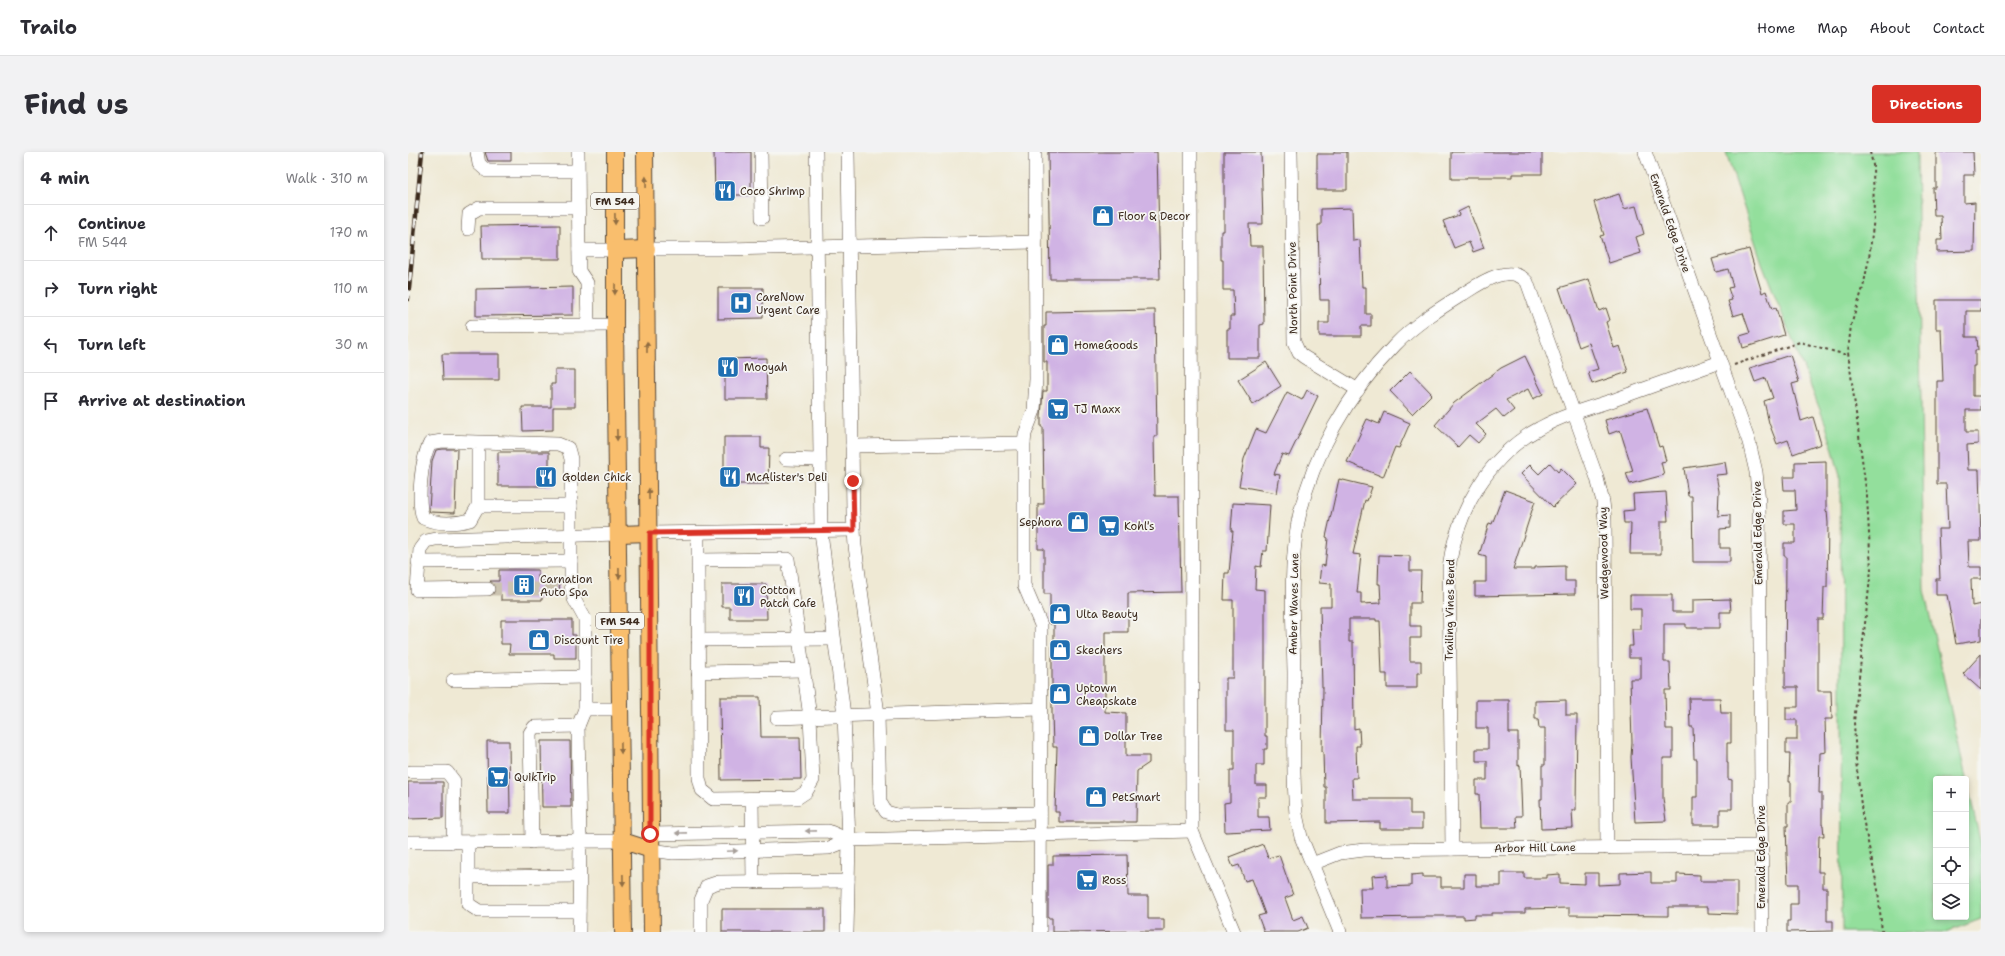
<!DOCTYPE html>
<meta charset="utf-8">
<style>
body{margin:0;font-family:"Shantell Sans",sans-serif;background:#f2f2f3;color:#2b2b33}
.controls{position:absolute;right:12px;bottom:12px;display:grid;overflow:hidden;border-radius:4px;box-shadow:0 2px 6px #0003}
.controls button{width:36px;height:36px;display:grid;place-items:center;padding:0;border:0;border-bottom:1px solid #e1e1e2;background:#fff;color:#2b2b33;font:20px sans-serif}
.stop{position:absolute;width:12px;height:12px;margin:-9px;border:3px solid #d93025;border-radius:50%;background:#fff}
.stop.end{background:#d93025;border-color:#fff;box-shadow:0 1px 4px #0008}
.list{margin:0;padding:0;list-style:none}
h2{display:flex;justify-content:space-between;align-items:center;height:52px;margin:0;padding:0 16px;font-size:17px}
h2 small{font-size:13px;font-weight:400;color:#7c7c81}
.list li{display:grid;grid-template-columns:26px 1fr auto;gap:12px;align-items:center;box-sizing:border-box;height:56px;padding:0 16px;border-top:1px solid #e1e1e2}
.list b{display:block;font-size:15px;white-space:nowrap}
.list p{margin:0;font-size:13px;white-space:nowrap;color:#7c7c81}
.list em{font-size:13px;font-style:normal;color:#7c7c81}
.icon{flex:none;width:22px;height:22px;fill:none;stroke:currentColor;stroke-width:2;stroke-linecap:round;stroke-linejoin:round}
.map{position:relative;flex:none;width:1573px;height:780px;overflow:hidden;border-radius:4px}
header{display:flex;align-items:center;gap:24px;box-sizing:border-box;height:56px;padding:0 20px;background:#fff;border-bottom:1px solid #e1e1e2}
header strong{font-size:19px}
nav{display:flex;gap:22px;margin-inline-start:auto;font-size:14px}
.intro{display:flex;align-items:center;justify-content:space-between;box-sizing:border-box;height:96px;padding:0 24px}
h1{margin:0;font-size:28px}
.button{padding:10px 18px;border-radius:4px;background:#d93025;color:#fff;font-size:14px;font-weight:700}
main{display:flex;gap:24px;padding:0 24px}
aside{flex:1;background:#fff;border-radius:4px;box-shadow:0 2px 6px #0003}
.map>svg:first-child{display:block}
.green{fill:#93df9c;stroke:#67845d;fill-rule:evenodd}
.building{fill:#d0b3e4}
.lines{fill:none;stroke-linecap:round;stroke-linejoin:round}
.minor-tunnel{stroke:#cbc3b0;stroke-width:13;stroke-dasharray:13 6;stroke-linecap:butt}
.minor-casing{stroke:#564739;stroke-width:14}
.major-casing{stroke:#564739;stroke-width:18}
.path{stroke:#564739;stroke-width:2;stroke-dasharray:3 3;stroke-linecap:butt}
.minor{stroke:#fff;stroke-width:13}
.major{stroke:#f9be6d;stroke-width:16}
.rail-casing{stroke:#3b2a1e;stroke-width:4.5}
.rail{stroke:#f6f6f2;stroke-width:3;stroke-dasharray:9;stroke-linecap:butt}
.oneway{fill:#906d42}
.oneway2{fill:#a79f9a}
.route{stroke:#d93025;stroke-width:5}
.labels{text-anchor:middle;dominant-baseline:central;stroke-width:3.5;stroke-linejoin:round;paint-order:stroke}
.shield{fill:#f6f6f2;stroke:#73675e;stroke-width:1}
.shield-label{font-size:10px;font-weight:bold;fill:#3b2a1e}
.poi-label{font-size:11px;fill:#3b2a1e;stroke:#f6f6f2;text-anchor:start}
.street-label{font-size:11px;fill:#3b2a1e;stroke:#f6f6f2}
</style>
<header>
<strong>Trailo</strong>
<nav><a>Home</a><a>Map</a><a>About</a><a>Contact</a></nav>
</header>
<div class="intro"><h1>Find us</h1><a class="button">Directions</a></div>
<main>
<aside>
<h2>4 min<small>Walk · 310 m</small></h2>
<ul class="list">
<li><svg class="icon" aria-label="ahead" viewBox="0 0 24 24"><path d="M12 20V5M6 11l6-6 6 6"/></svg><div><b>Continue</b><p>FM 544</p></div><em>170 m</em></li>
<li><svg class="icon" aria-label="right" viewBox="0 0 24 24"><path d="M7 20v-9h11M14 6l5 5-5 5"/></svg><div><b>Turn right</b></div><em>110 m</em></li>
<li><svg class="icon" aria-label="left" viewBox="0 0 24 24"><path d="M17 20v-9H6M10 6l-5 5 5 5"/></svg><div><b>Turn left</b></div><em>30 m</em></li>
<li><svg class="icon" aria-label="arrive" viewBox="0 0 24 24"><path d="M6 21V4h12l-3 4 3 4H6"/></svg><div><b>Arrive at destination</b></div></li>
</ul>
</aside>
<div class="map">
<svg width="1573" height="780" viewBox="0 0 1573 780">
<rect width="100%" height="100%" fill="#f6f6f2"/>
<filter id="ink" filterUnits="userSpaceOnUse"><feTurbulence type="fractalNoise" baseFrequency=".025" numOctaves="2"/><feDisplacementMap in="SourceGraphic" scale="8" xChannelSelector="R" yChannelSelector="G"/><feConvolveMatrix kernelMatrix="1 2 1 2 8 2 1 2 1" color-interpolation-filters="sRGB"/></filter>
<filter id="wash" filterUnits="userSpaceOnUse"><feTurbulence type="fractalNoise" baseFrequency=".012" numOctaves="4" result="noise"/><feDisplacementMap in="SourceGraphic" scale="16" xChannelSelector="R" yChannelSelector="G"/><feGaussianBlur stdDeviation="0.9" result="paint"/><feColorMatrix in="noise" values="0 0 0 0 0 0 0 0 0 0 0 0 0 0 0 0 0 1.4 0 .05"/><feComposite in="paint" operator="in"/></filter>
<g filter="url(#wash)">
<rect width="100%" height="100%" fill="#efe9d4"/>
<path class="green" d="M1318 0H1509L1516 438 1573 693V767L1538 780H1434L1432 324 1418 273 1354 111ZM1528 627H1558V765H1528Z"/>
<g id="blocks">
<g class="building">
<path d="M77 0H103V9H80Z"/>
<path d="M306 0H343V43H307Z"/>
<path d="M640 0H749L752 127H642Z"/>
<path d="M816 0H853L855 72H841L842 94H855L856 172 852 173V206H819V177H822V164H826L825 138H815V108H813V79H816Z"/>
<path d="M926 0H939V38H909V2H926Z"/>
<path d="M1043 0H1134V22H1104V25H1059V27H1043Z"/>
<path d="M1528 0H1565L1566 23H1556V51L1567 50 1566 99 1529 100V88H1534L1533 64H1526L1525 36H1528Z"/>
<path d="M1211 42 1216 57 1228 54 1236 82 1228 85 1233 101 1201 111 1192 84 1196 83 1186 50Z"/>
<path d="M1060 55 1076 96 1065 100 1061 90 1046 96 1035 69 1051 63 1050 60Z"/>
<path d="M944 56 945 89 952 88 954 135H958V162H963V174H953V184H911V171H921V148H912L910 73H913V57Z"/>
<path d="M152 73V107H74L73 74Z"/>
<path d="M1341 97 1354 141 1358 139 1364 157 1368 156 1376 183 1335 196 1332 184 1342 181 1335 161 1325 164 1320 149 1324 148 1320 136 1325 135 1320 117 1308 120 1304 107Z"/>
<path d="M1181 127 1191 159 1198 156 1202 168 1198 170 1206 196 1212 194 1220 220 1184 232 1180 220 1190 217 1181 191 1171 195 1151 136Z"/>
<path d="M165 135V163L68 164V137Z"/>
<path d="M310 136H355V166L310 167Z"/>
<path d="M1528 148H1573V159H1558V185H1569L1570 198H1567V214H1565V244H1573V258H1558V280H1570V292L1559 293 1560 318H1571L1573 389H1560L1561 415H1573V427H1563L1564 454 1573 452V488L1548 492 1539 443H1528V427H1532L1530 377H1540L1538 332H1529V229H1535L1533 177H1528Z"/>
<path d="M747 158 749 284H746L747 344H771L773 440 720 441V480H697V560L718 561V604H741V611L729 619 728 670H651V660H647L649 595H645L644 560V491H646V472H642V442H636V397H630V352H636L635 275H633V264L635 239H639V210H636V174H638V160Z"/>
<path d="M34 202H91V228H35Z"/>
<path d="M1382 203 1391 230 1384 232 1393 269 1405 265 1413 292 1385 302 1380 288 1369 292 1361 271 1356 249 1365 246 1358 226 1347 230 1342 216Z"/>
<path d="M1117 204 1135 242 1125 247 1120 237 1098 248 1106 258 1096 266 1088 257 1068 272 1078 282 1070 291 1061 283 1050 295 1027 273 1046 251 1093 216Z"/>
<path d="M358 206 359 247H317V207Z"/>
<path d="M858 210 873 234 845 252 830 228Z"/>
<path d="M147 218H167V255H145V278L115 279 114 255H143V232H147Z"/>
<path d="M1002 219 1024 242 1004 262 982 239Z"/>
<path d="M899 238 910 244 881 304 874 302 866 322 872 323 869 341 831 334 836 307 848 277 858 281 879 240 894 248Z"/>
<path d="M1239 256 1251 295 1254 294 1258 309 1253 310 1256 323 1222 332 1218 321 1225 319 1212 278 1201 282 1197 268Z"/>
<path d="M976 260 1002 271 991 296 987 295 975 325 939 310 959 267 971 272Z"/>
<path d="M316 285H353V296H361L360 332H316Z"/>
<path d="M35 297H49L47 361 22 360 21 358 24 309 28 298Z"/>
<path d="M90 300H141V316H145V334H90Z"/>
<path d="M1418 309V360L1419 359 1420 371 1419 435H1416L1415 467H1410V539H1423L1424 567H1417L1418 600 1412 601 1411 641H1414V673H1415L1416 684H1411L1410 720H1415V736H1419V769H1425V779L1379 780V769H1382V752H1390V732H1380L1378 674H1380V650H1383V630H1381L1382 601H1378V588H1389V568H1378V555H1390V535H1377L1378 404H1376V391H1387V372H1376V359L1388 358 1387 338H1376L1375 325H1387V310Z"/>
<path d="M1317 310 1319 322 1308 323 1311 339 1310 364 1322 363V376L1312 377V396H1322V410H1285L1284 344H1280L1276 316Z"/>
<path d="M1142 311 1150 320 1153 316 1169 332 1145 355 1113 322 1122 313 1131 322Z"/>
<path d="M931 327 964 335 959 349 957 348 945 402 953 403 949 441H953V452L973 451 972 432H970L971 403 1002 404V419H1013L1012 451H1002V474H1013V486H1002V509H1013V521H1009V536H979V522H974L972 469H968V467H941V490H945L946 577 951 576 952 594H948L949 626H944L945 647H1002V662H1014V677H972V670L918 671V635H916L915 600H914L915 535H914L912 454H923V432L911 431 913 413 917 414 920 386 918 385Z"/>
<path d="M1097 338 1127 349 1105 417H1126V415L1157 414V429H1167V442L1067 444V430H1078V405L1071 403 1081 371 1084 372Z"/>
<path d="M1258 340 1260 369H1253V402H1222L1223 371H1216L1215 359 1226 358 1225 342Z"/>
<path d="M825 351 862 353 859 399H855L853 415 848 414 847 437 857 438V584H859V597H856V613H848V633H859V645H850V665H861L862 678 817 680 816 651 822 650V618H826V578H818V526H825V448H816L817 421H821L825 379H823Z"/>
<path d="M91 418H130V429H151L152 442H134V448H93V442H86L87 433 82 429H91Z"/>
<path d="M314 432H358L359 467H322V455H314Z"/>
<path d="M1222 443H1264V460H1285V448L1322 447 1323 460H1312V476H1278V472H1256V510H1262L1263 538H1257L1258 577H1265V606H1255V646L1258 669 1227 670 1223 605 1224 590 1222 527H1233V506H1221V494H1225L1224 477H1233V457H1222Z"/>
<path d="M93 468H164V483H168V506H146V502H101L102 492H93Z"/>
<path d="M1573 502V538L1555 522Z"/>
<path d="M312 545H352L353 585H392L393 627 313 628Z"/>
<path d="M1281 546H1312L1313 561H1323V591H1319V611H1320V627L1324 628V657H1312V673H1285V645H1289V607H1286L1285 575H1282Z"/>
<path d="M1068 548H1101V581H1110V614L1112 613 1114 664H1108L1109 676H1072L1071 642H1068V628H1079V609H1068V597H1080V576H1068Z"/>
<path d="M1158 548V563H1169L1168 658H1164L1165 676 1133 677 1132 647H1134V613H1137V576H1131L1130 567H1127V549Z"/>
<path d="M79 589H101L102 661H80Z"/>
<path d="M133 589H162L163 655H134Z"/>
<path d="M0 630H35V666L0 667Z"/>
<path d="M855 692 860 706 871 703 885 743 877 746 885 768 895 764 900 776 890 780H856L850 764 857 762 844 727 837 729 831 713 825 715 821 705Z"/>
<path d="M719 703 720 744H740V767H756V779L644 780V766H640V713H645V704Z"/>
<path d="M1243 720V731H1269V722L1292 723V729H1329V762L1300 761V755H1260V764L1161 763V756L1117 757V761H1084V763H1067V766L1056 767V764H1017V765L953 766 952 736H965L964 724 979 723V735L1003 734V723L1015 722V725H1033V735H1056V722H1068V734H1093V721H1116V726H1139V723L1152 722V731L1177 732V721H1190V733L1212 732V721Z"/>
<rect x="314" y="757" width="103" height="23"/>
</g>
</g>
</g>
<g filter="url(#ink)">
<use href="#blocks" fill-opacity="0" stroke="#564739" stroke-width="1"/>
<g class="lines">
<path class="minor-tunnel" d="M80 437H151"/>
<g class="minor-casing">
<g id="minor">
<path d="M69 0 71 12 79 19H170"/>
<path d="M170 0 171 119 179 131 180 173"/>
<path d="M353 0 354 66"/>
<path d="M408 0 413 380 436 563 441 688 439 780"/>
<path d="M440 0 445 361 447 394 470 562 472 650 478 660 489 663 632 661"/>
<path d="M627 0 628 227 626 259 617 282 616 291V433L633 473 632 780"/>
<path d="M783 0 784 679 826 780"/>
<path d="M883 0 886 190 891 201 896 205 950 238"/>
<path d="M1237 0 1341 290 1348 320 1351 350 1354 780"/>
<path d="M60 77 61 62 71 56H170"/>
<path d="M239 97H319L627 90"/>
<path d="M171 98H208"/>
<path d="M64 174 207 173"/>
<path d="M70 290V354L62 368C46 372 30 373 15 366 9 349 13 307 22 291L34 289 150 292 160 296 163 307V434L166 447 177 467V557L170 574 172 689 171 780"/>
<path d="M444 294 616 291"/>
<path d="M378 307 411 308"/>
<path d="M70 354H163"/>
<path d="M242 381 446 378"/>
<path d="M290 408 380 407 402 565 405 628 398 640 389 646 305 647 294 638 291 626 290 408V381"/>
<path d="M10 410 163 409"/>
<path d="M80 437 9 438 12 397 18 389 28 387 211 382"/>
<path d="M290 488 426 487"/>
<path d="M290 520 395 518"/>
<path d="M45 528 177 525"/>
<path d="M177 557H213"/>
<path d="M369 566 632 557"/>
<path d="M3 620H39L46 629 45 690"/>
<path d="M344 647 345 730"/>
<path d="M242 682 420 679 441 688"/>
<path d="M0 690 215 689"/>
<path d="M60 690V752L71 759H171"/>
<path d="M124 690 122 581 126 575 170 574"/>
<path d="M1044 697 1041 415C1049 359 1081 303 1132 276 1155 263 1181 256 1206 248 1241 235 1276 223 1312 210"/>
<path d="M243 698 265 701 421 696 441 688 784 679"/>
<path d="M904 712 932 701 956 698 1353 694"/>
<path d="M60 725 170 724"/>
<path d="M293 780V748L299 734 311 730 440 729"/>
<path d="M932 780 893 685 888 662C884 615 886 567 886 520 885 471 881 419 890 370 903 305 941 240 987 193 1006 173 1031 157 1055 142 1072 131 1102 110 1119 130L1189 326 1195 350 1197 368 1199 696"/>
</g>
</g>
<g class="major-casing">
<g id="major">
<path d="M207 0V173L215 780"/>
<path d="M237 0 244 780"/>
<path d="M208 98 239 97"/>
<path d="M211 382 242 381"/>
<path d="M215 689 243 698"/>
</g>
</g>
<g class="path">
<path d="M1462 0 1465 13 1466 66 1461 106 1455 136 1443 173 1440 200 1459 345 1463 418 1446 570 1448 609 1454 662 1470 738 1474 780"/>
<path d="M1326 213 1392 190 1435 202H1440"/>
</g>
<use href="#minor" class="minor"/>
<use href="#major" class="major"/>
<g class="rail-casing">
<path id="rail" d="M0 147 14 0"/>
</g>
<use href="#rail" class="rail"/>
</g>
<defs><path id="oneway-solid" d="M-6-.8H1V-3.2L6.5 0L1 3.2V.8H-6Z"/></defs>
<g class="oneway">
<use href="#oneway-solid" transform="translate(238 30) rotate(-91)"/>
<use href="#oneway-solid" transform="translate(207 67) rotate(89)"/>
<use href="#oneway-solid" transform="translate(207 137) rotate(91)"/>
<use href="#oneway-solid" transform="translate(239 195) rotate(-90)"/>
<use href="#oneway-solid" transform="translate(209 283) rotate(89)"/>
<use href="#oneway-solid" transform="translate(241 342) rotate(-91)"/>
<use href="#oneway-solid" transform="translate(211 421) rotate(89)"/>
<use href="#oneway-solid" transform="translate(213 596) rotate(89)"/>
<use href="#oneway-solid" transform="translate(215 728) rotate(89)"/>
</g>
<g class="oneway2">
<use href="#oneway-solid" transform="translate(403 679) rotate(179)"/>
<use href="#oneway-solid" transform="translate(273 681) rotate(179)"/>
<use href="#oneway-solid" transform="translate(324 699) rotate(-2)"/>
</g>
</g>
<g class="lines" filter="url(#ink)">
<path class="route" d="M242 682V381L446 378 445 329"/>
</g>
<defs>
<g id="restaurant-square" transform="scale(1.15)"><rect x="-9" y="-9" width="18" height="18" rx="4" fill="#1f6fb2" stroke="#f6f6f2"/><path d="M-5-6h1v4h1v-4h1v4h1v-4h1v5L-1.5 .5V6h-2V.5L-5-1ZM5-6V6H3V1.5H1.5Q1.5-4 5-6Z" fill="#fff"/></g>
<g id="shop-square" transform="scale(1.15)"><rect x="-9" y="-9" width="18" height="18" rx="4" fill="#1f6fb2" stroke="#f6f6f2"/><path d="M-5-2.5h2.3a2.7 3.5 0 0 1 5.4 0H5L5.5 6h-11ZM-1.5-2.5h3a1.5 2.3 0 0 0-3 0Z" fill="#fff"/></g>
<g id="hospital-square" transform="scale(1.15)"><rect x="-9" y="-9" width="18" height="18" rx="4" fill="#1f6fb2" stroke="#f6f6f2"/><path d="M-5-5h3v3.5h4V-5h3V5h-3V1.5h-4V5h-3Z" fill="#fff"/></g>
<g id="supermarket-square" transform="scale(1.15)"><rect x="-9" y="-9" width="18" height="18" rx="4" fill="#1f6fb2" stroke="#f6f6f2"/><path d="M-6-5.5h2.5l.6 2H6L4.5 2H-2.5L-4.4-4H-6ZM-1.5 3.2a1.3 1.3 0 1 0 .1 0ZM3 3.2a1.3 1.3 0 1 0 .1 0Z" fill="#fff"/></g>
<g id="building-square" transform="scale(1.15)"><rect x="-9" y="-9" width="18" height="18" rx="4" fill="#1f6fb2" stroke="#f6f6f2"/><path d="M-4-6H4V6H1V3H-1V6H-4ZM-2.5-4.3h1.7v1.8h-1.7ZM.8-4.3h1.7v1.8H.8ZM-2.5-1h1.7V.8h-1.7ZM.8-1h1.7V.8H.8Z" fill="#fff"/></g>
</defs>
<g fill-rule="evenodd">
<use href="#restaurant-square" x="317" y="39"/>
<use href="#shop-square" x="695" y="64"/>
<use href="#hospital-square" x="333" y="151"/>
<use href="#shop-square" x="650" y="193"/>
<use href="#restaurant-square" x="320" y="215"/>
<use href="#supermarket-square" x="650" y="257"/>
<use href="#restaurant-square" x="138" y="325"/>
<use href="#restaurant-square" x="322" y="325"/>
<use href="#shop-square" x="670" y="370"/>
<use href="#supermarket-square" x="701" y="374"/>
<use href="#building-square" x="116" y="433"/>
<use href="#restaurant-square" x="336" y="444"/>
<use href="#shop-square" x="652" y="462"/>
<use href="#shop-square" x="131" y="488"/>
<use href="#shop-square" x="652" y="498"/>
<use href="#shop-square" x="652" y="542"/>
<use href="#shop-square" x="681" y="584"/>
<use href="#supermarket-square" x="90" y="625"/>
<use href="#shop-square" x="688" y="645"/>
<use href="#supermarket-square" x="679" y="728"/>
</g>
<g class="labels">
<g class="shield">
<rect x="183" y="41" width="48" height="16" rx="3"/>
<rect x="188" y="461" width="48" height="16" rx="3"/>
</g>
<g class="shield-label">
<text x="207" y="49">FM 544</text>
<text x="212" y="469">FM 544</text>
</g>
<g class="poi-label">
<text x="332" y="39">Coco Shrimp</text>
<text x="710" y="64">Floor &amp; Decor</text>
<text x="348" y="145">CareNow<tspan x="348" dy="13">Urgent Care</tspan></text>
<text x="666" y="193">HomeGoods</text>
<text x="336" y="215">Mooyah</text>
<text x="666" y="257">TJ Maxx</text>
<text x="154" y="325">Golden Chick</text>
<text x="338" y="325">McAlister's Deli</text>
<text x="654" y="370" text-anchor="end">Sephora</text>
<text x="716" y="374">Kohl's</text>
<text x="132" y="427">Carnation<tspan x="132" dy="13">Auto Spa</tspan></text>
<text x="352" y="438">Cotton<tspan x="352" dy="13">Patch Cafe</tspan></text>
<text x="668" y="462">Ulta Beauty</text>
<text x="146" y="488">Discount Tire</text>
<text x="668" y="498">Skechers</text>
<text x="668" y="536">Uptown<tspan x="668" dy="13">Cheapskate</tspan></text>
<text x="696" y="584">Dollar Tree</text>
<text x="106" y="625">QuikTrip</text>
<text x="704" y="645">PetSmart</text>
<text x="694" y="728">Ross</text>
</g>
<g class="street-label">
<text transform="translate(1262 71) rotate(71)">Emerald Edge Drive</text>
<text transform="translate(885 136) rotate(-91)">North Point Drive</text>
<text transform="translate(1350 381) rotate(-91)">Emerald Edge Drive</text>
<text transform="translate(1196 401) rotate(-91)">Wedgewood Way</text>
<text transform="translate(886 452) rotate(-89)">Amber Waves Lane</text>
<text transform="translate(1042 458) rotate(-89)">Trailing Vines Bend</text>
<text transform="translate(1127 696) rotate(-1)">Arbor Hill Lane</text>
<text transform="translate(1353 705) rotate(-90)">Emerald Edge Drive</text>
</g>
</g>
</svg>
<div class="controls">
<button>+</button>
<button>−</button>
<button><svg class="icon" aria-label="locate" viewBox="0 0 24 24"><circle cx="12" cy="12" r="6"/><path d="M12 2v4M12 18v4M2 12h4M18 12h4"/></svg></button>
<button><svg class="icon" aria-label="layers" viewBox="0 0 24 24"><path d="M12 4l9 5-9 5-9-5zM3 14l9 5 9-5"/></svg></button>
</div>
<div class="stop" style="left:242px;top:682px"></div>
<div class="stop end" style="left:445px;top:329px"></div>
</div>
</main>
